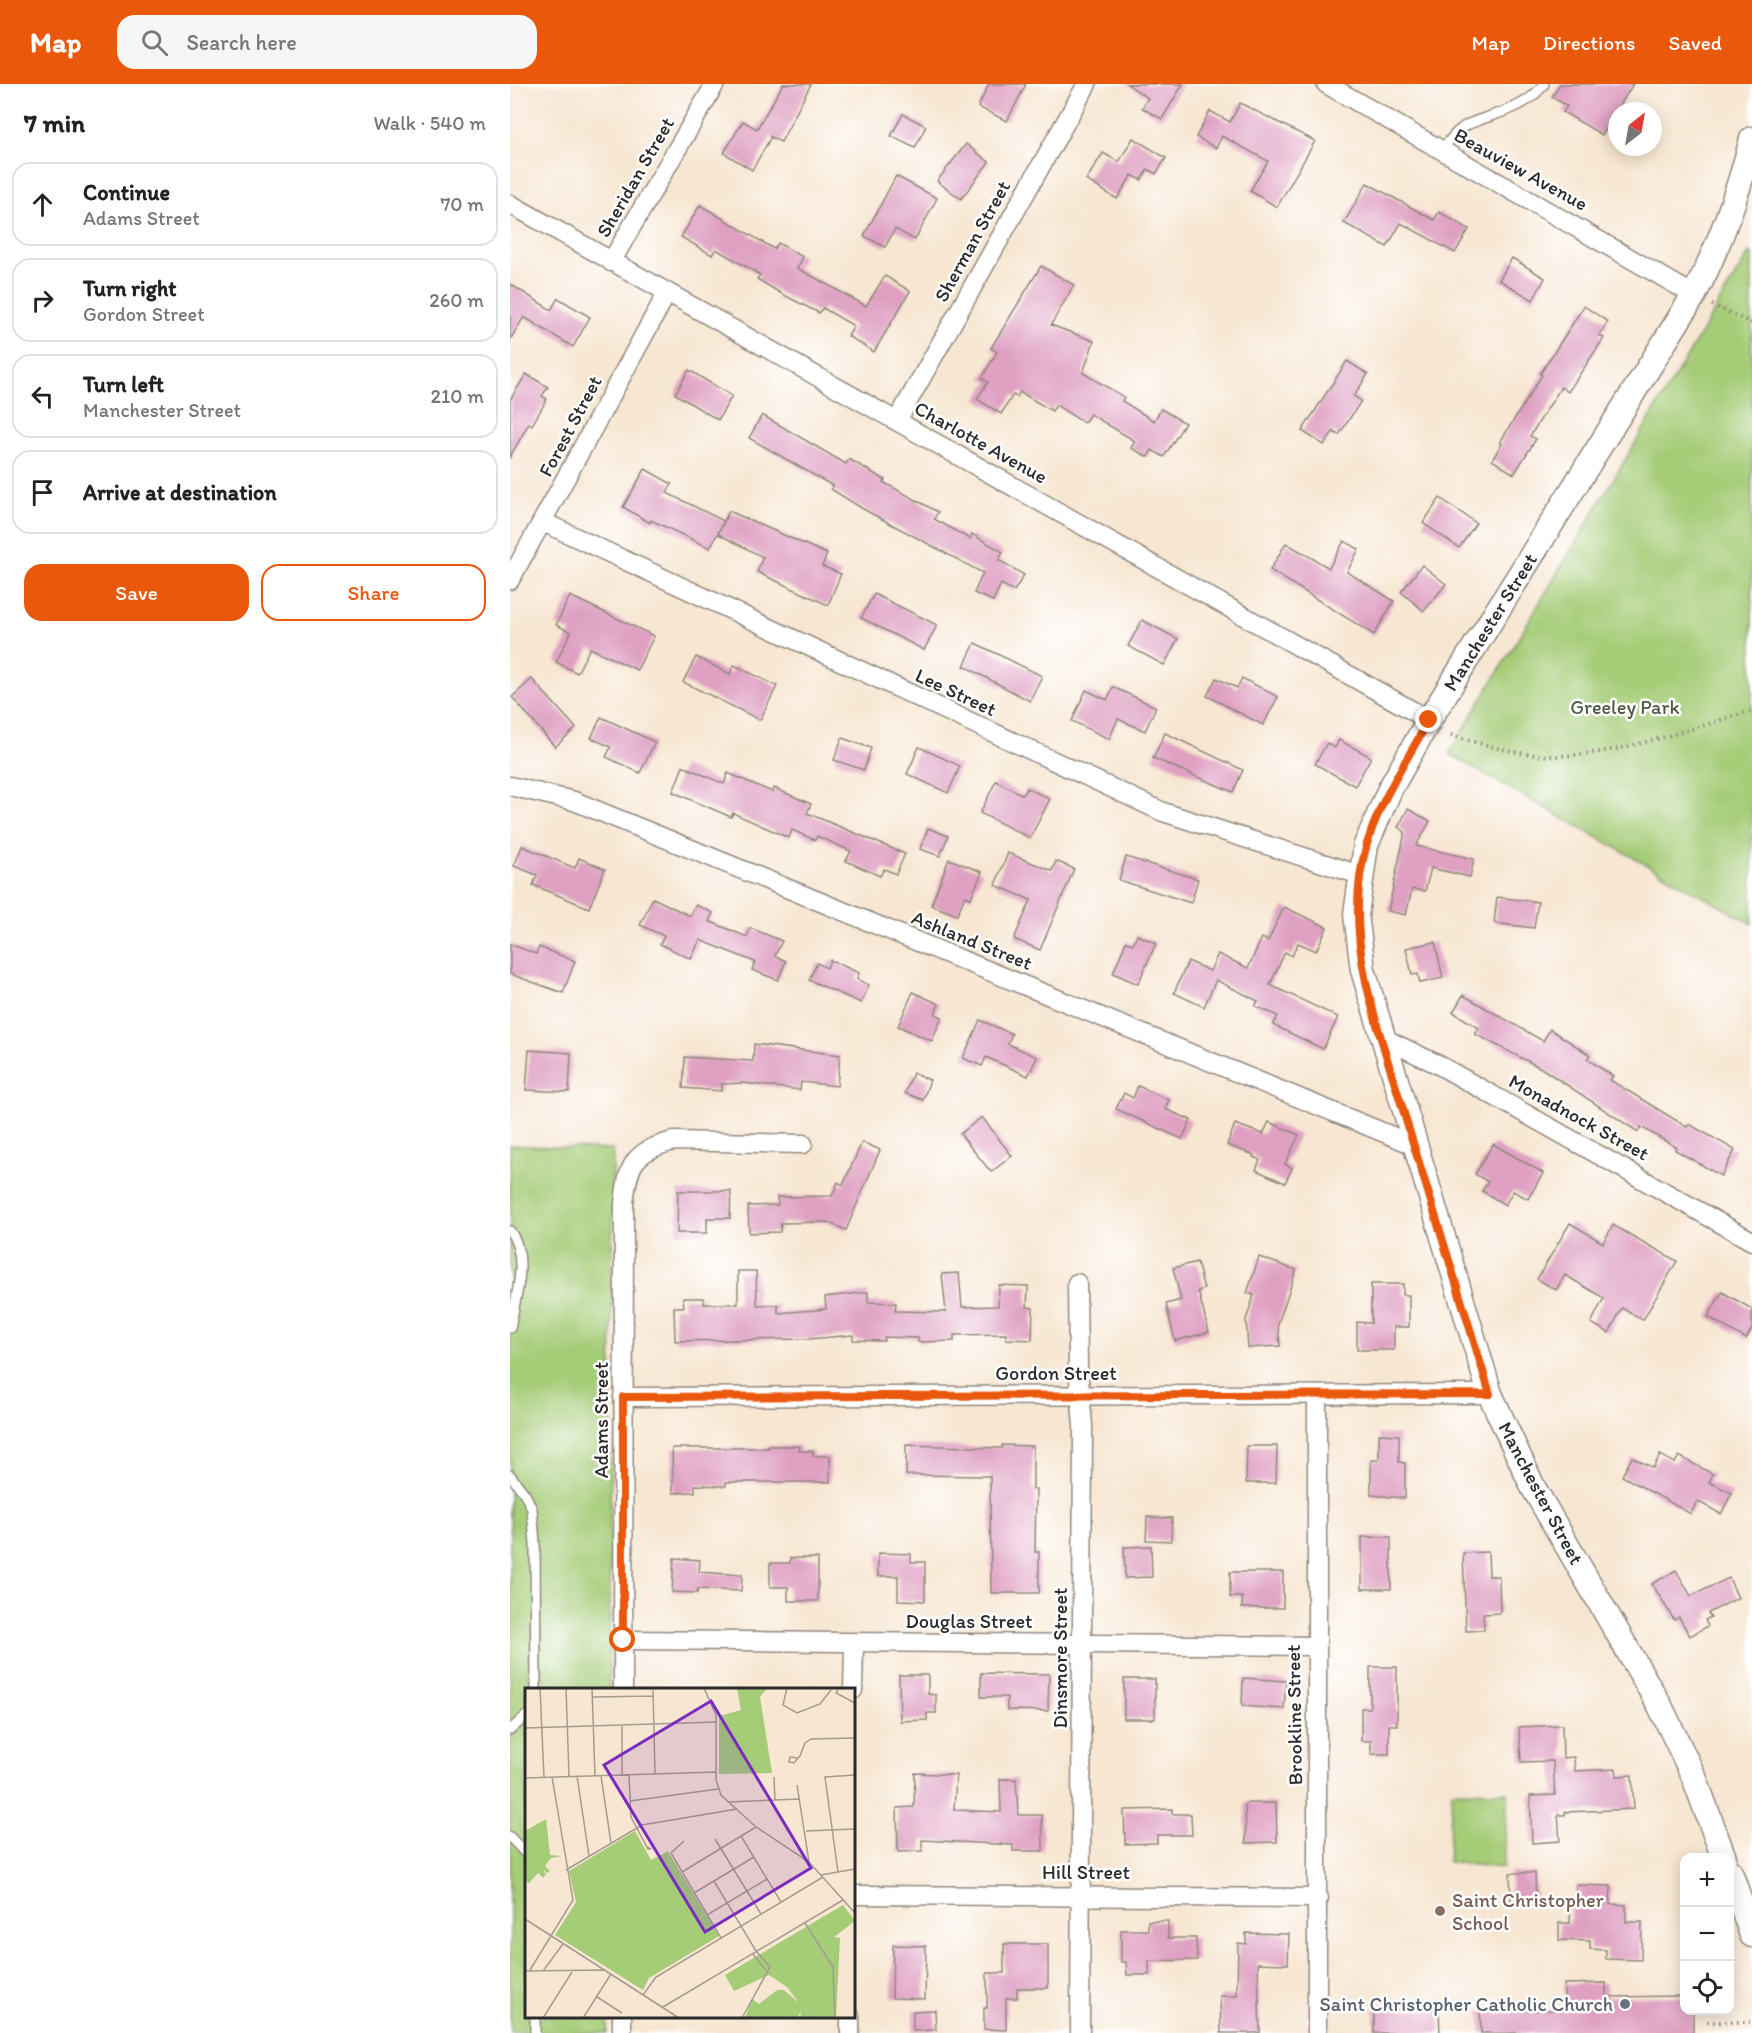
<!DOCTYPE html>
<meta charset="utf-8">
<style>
body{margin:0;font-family:Itim,sans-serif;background:#f6f6f6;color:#222}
.controls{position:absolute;right:18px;bottom:18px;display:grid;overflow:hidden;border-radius:12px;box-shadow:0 3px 15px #0003}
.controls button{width:54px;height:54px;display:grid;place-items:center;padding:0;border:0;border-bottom:2px solid #e0e0e0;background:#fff;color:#222;font:30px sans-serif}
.compass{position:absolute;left:1098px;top:18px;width:54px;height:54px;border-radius:50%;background:#fff;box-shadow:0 3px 15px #0003;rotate:31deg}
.stop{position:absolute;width:18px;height:18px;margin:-14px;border:4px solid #ea580c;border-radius:50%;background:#fff}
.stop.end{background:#ea580c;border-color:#fff;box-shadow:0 2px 6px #0008}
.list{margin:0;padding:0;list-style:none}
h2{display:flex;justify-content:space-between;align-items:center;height:78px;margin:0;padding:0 24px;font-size:26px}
h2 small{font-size:20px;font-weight:400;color:#767676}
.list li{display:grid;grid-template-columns:39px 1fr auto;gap:18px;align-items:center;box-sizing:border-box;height:84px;margin:0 12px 12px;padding:0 12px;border:2px solid #e0e0e0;border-radius:18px}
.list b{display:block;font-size:22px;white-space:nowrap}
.list p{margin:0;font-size:20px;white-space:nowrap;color:#767676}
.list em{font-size:20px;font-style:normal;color:#767676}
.actions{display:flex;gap:12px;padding:18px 24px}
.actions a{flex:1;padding:14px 0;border:2px solid #ea580c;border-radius:18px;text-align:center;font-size:21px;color:#ea580c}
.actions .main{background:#ea580c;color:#fff}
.icon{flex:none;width:33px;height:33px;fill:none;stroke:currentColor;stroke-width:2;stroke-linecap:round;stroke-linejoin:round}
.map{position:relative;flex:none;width:1242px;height:1949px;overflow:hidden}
header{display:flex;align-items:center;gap:36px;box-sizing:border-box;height:84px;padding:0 30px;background:#ea580c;color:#fff}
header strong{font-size:28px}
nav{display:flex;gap:33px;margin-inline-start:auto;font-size:21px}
.search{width:420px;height:54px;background:#f6f6f6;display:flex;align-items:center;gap:15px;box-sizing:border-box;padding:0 21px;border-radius:18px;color:#767676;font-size:22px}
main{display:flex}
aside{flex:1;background:#fff}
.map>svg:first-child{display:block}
.green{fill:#a5cc77;stroke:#687c51;stroke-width:1.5}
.building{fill:#dfa0c2}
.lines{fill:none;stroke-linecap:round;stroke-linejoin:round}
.service-casing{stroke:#91887e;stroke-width:12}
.minor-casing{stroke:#91887e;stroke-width:21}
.tertiary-casing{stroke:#91887e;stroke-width:27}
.path{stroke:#91887e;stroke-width:4;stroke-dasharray:1.5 4.5;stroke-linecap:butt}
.service{stroke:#fff;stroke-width:9}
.minor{stroke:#fff;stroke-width:18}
.tertiary{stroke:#fff;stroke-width:24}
.route{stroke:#ea580c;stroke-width:8}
.education-dot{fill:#8d6e63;stroke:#fff;stroke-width:2}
.worship-dot{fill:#6b7280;stroke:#fff;stroke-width:2}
.labels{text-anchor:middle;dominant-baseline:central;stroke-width:5;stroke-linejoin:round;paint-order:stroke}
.street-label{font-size:20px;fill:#2b2b2b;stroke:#fff}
.park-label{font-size:20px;fill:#505b42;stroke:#fff}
.education-label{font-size:20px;fill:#785e54;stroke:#fff;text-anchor:start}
.worship-label{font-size:20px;fill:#5b616d;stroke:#fff;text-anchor:end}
.inset-road{fill:none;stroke:#a59b8f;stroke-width:1.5}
.view{fill:#7b2cbf;fill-opacity:0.15;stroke:#7b2cbf;stroke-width:3}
.inset-edge{fill:none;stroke:#2b2b2b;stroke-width:3}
</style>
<header>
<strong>Map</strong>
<div class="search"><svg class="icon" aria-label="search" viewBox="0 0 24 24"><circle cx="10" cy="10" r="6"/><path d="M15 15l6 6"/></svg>Search here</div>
<nav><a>Map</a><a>Directions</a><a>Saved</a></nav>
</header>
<main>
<aside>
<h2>7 min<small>Walk · 540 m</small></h2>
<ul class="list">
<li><svg class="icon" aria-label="ahead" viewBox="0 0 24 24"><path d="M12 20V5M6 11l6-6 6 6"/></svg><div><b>Continue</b><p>Adams Street</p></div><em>70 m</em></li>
<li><svg class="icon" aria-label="right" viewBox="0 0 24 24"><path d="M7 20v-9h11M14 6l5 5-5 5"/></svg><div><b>Turn right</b><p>Gordon Street</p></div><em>260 m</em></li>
<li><svg class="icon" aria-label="left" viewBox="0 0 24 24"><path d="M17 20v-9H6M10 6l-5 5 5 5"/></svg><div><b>Turn left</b><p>Manchester Street</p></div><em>210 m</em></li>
<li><svg class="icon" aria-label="arrive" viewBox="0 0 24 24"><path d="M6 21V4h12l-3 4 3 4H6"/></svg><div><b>Arrive at destination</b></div></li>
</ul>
<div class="actions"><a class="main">Save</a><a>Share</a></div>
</aside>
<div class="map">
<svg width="1242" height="1949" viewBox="0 0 1242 1949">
<rect width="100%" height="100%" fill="#fff"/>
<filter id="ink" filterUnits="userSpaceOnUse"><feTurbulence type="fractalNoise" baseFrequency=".0167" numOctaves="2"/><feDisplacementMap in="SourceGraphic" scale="12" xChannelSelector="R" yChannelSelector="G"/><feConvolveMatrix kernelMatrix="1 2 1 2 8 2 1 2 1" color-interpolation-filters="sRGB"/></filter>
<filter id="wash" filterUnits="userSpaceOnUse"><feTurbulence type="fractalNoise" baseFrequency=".008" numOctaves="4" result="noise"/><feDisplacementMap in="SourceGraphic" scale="24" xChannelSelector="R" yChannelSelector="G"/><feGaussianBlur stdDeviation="1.35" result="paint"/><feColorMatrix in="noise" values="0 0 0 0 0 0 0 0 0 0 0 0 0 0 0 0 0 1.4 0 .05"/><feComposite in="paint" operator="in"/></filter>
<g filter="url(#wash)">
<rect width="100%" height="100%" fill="#f7e6d1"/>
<g class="green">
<path d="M1239 169 1242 170V840L939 670Z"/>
<path d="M0 1061 103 1066 99 1605 16 1606V1932L97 1933V1949H0Z"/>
<path d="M942 1707 998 1708 993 1784 938 1778Z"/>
</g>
<g id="blocks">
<g class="building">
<path d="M273 0H301L271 58 259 52 261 53 242 86 214 69 233 37 247 45Z"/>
<path d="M479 0H516L497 37 468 23Z"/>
<path d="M617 0H673L652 35 632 24 638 14Z"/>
<path d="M1050 0H1123L1092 51 1053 28 1057 22 1042 13Z"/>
<path d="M730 19 805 57 767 123 740 107 758 77 712 52 706 64 686 53 700 27 720 38Z"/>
<path d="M393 30 416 42 405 64 381 52Z"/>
<path d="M623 54 656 74 646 90 638 85 631 96 622 91 607 115 576 96 593 69 609 78Z"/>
<path d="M456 60 479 78 451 115 427 97Z"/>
<path d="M386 92 427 114 405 156 385 145 375 163 354 152Z"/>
<path d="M857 99 924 136 929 128 959 145 945 169 891 139 877 163 834 139Z"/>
<path d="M190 121 264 165 268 159 293 173 287 184 356 222 375 192 400 207 364 268 338 252 344 242 313 224 309 229 272 210 247 195 250 191 206 165 202 171 171 153Z"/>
<path d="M1002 174 1035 194 1023 216 989 196Z"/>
<path d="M531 182 564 201 541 241 584 257 573 289 614 313 612 317 644 337 651 325 675 339 654 373 642 366 638 373 621 364 625 357 580 330 574 339 546 321 542 327 510 308 507 313 503 311 491 330 467 315 478 298 472 294 487 268 481 264Z"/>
<path d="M0 200 41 226 48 214 80 233 63 263 14 233 0 256Z"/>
<path d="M1074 222 1098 238 1089 251 1094 254 1058 308 1051 303 1020 352 1026 355 1004 390 982 376 992 359 990 358 1032 291 1030 290Z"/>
<path d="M837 277 858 290 844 312 851 317 829 351 823 348 814 361 792 347Z"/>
<path d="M179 286 222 312 208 336 165 310Z"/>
<path d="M16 290 38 303 32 312 37 315 22 341 19 339 0 373V316Z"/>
<path d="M252 331 336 380 339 375 375 396 373 398 428 428 424 435 460 455 462 450 493 468 489 476 514 491 504 507 491 500 483 517 464 509 473 489 353 425 321 405 323 402 239 354Z"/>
<path d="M135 385 162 400 157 409 214 437 200 464 141 436 140 439 113 423Z"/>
<path d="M930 414 966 439 949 464 913 439Z"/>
<path d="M219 427 317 470 312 482 331 490 318 521 247 488 253 473 208 450Z"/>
<path d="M834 457 849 465 837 488 884 517 864 551 760 486 776 459 819 484Z"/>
<path d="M912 481 936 500 914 527 891 508Z"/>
<path d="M364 510 427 541 414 566 351 534Z"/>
<path d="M60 512 144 552 127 586 80 564 67 589 46 578 61 548 46 541Z"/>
<path d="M632 536 668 555 654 581 618 562Z"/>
<path d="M465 559 532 592 520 617 454 582Z"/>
<path d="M186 573 220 590 224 581 267 602 250 636 173 598Z"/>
<path d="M706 594 727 604 732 594 768 613 753 641 697 612Z"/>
<path d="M22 595 66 644 45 663 2 613Z"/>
<path d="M603 603 646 623 635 647 608 635 599 655 562 637 576 606 597 616Z"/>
<path d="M91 633 145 658 130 689 96 673 101 663 81 654Z"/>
<path d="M655 649 733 686 723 708 643 674Z"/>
<path d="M332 654 361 664 354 686 324 676Z"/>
<path d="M829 656 861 673 845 702 805 680 817 659 825 664Z"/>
<path d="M409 663 450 682 438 709 397 690Z"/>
<path d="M173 682 214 700 218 689 262 708 264 704 301 720 297 729 395 770 386 790 374 785 370 792 336 777 341 767 307 752 305 756 282 746 279 754 223 729 221 733 163 708Z"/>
<path d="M486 697 513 711 517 704 540 715 520 754 470 729Z"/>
<path d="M898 725 920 737 906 762 964 775 960 793 921 784 915 807 902 805 896 831 878 827 895 748 888 743Z"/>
<path d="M418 744 438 752 430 772 410 765Z"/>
<path d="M12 762 65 784 69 774 95 785 79 824 23 801 27 791 4 782Z"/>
<path d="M498 769 542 787 546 777 564 785 530 866 504 855 521 816 485 801Z"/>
<path d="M616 773 688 795 681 819 609 796Z"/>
<path d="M439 775 472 788 461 814 455 812 447 831 421 821Z"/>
<path d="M987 813 1028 818 1024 844 984 839Z"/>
<path d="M143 814 180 832 186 821 203 829 199 837 237 853 240 844 272 857 265 872 276 877 268 896 242 886 245 878 190 856 181 875 150 860 154 852 130 841Z"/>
<path d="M774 823 817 843 806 867 788 859 782 872 775 868 760 901 828 933 813 965 763 941 768 932 745 922 748 917 706 896 694 923 664 909 678 877 700 887 708 870 738 884 752 854 758 857Z"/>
<path d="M627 851 646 859 628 900 603 889 616 858 623 860Z"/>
<path d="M925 858 933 894 910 899 908 890 902 891 896 864Z"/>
<path d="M0 860 26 870 29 863 65 877 53 909 0 890Z"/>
<path d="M320 876 349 889 347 895 359 901 351 919 299 896 307 879 317 884Z"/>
<path d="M403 908 429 920 425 930 432 933 422 957 388 942Z"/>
<path d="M953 911 1033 957 1040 945 1080 971 1077 975 1103 992 1100 996 1177 1043 1179 1040 1225 1066 1211 1092 1165 1066 1166 1063 1131 1043 1128 1048 1031 984 965 950 969 944 943 928Z"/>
<path d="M470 936 502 950 498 960 527 973 518 992 476 973 472 982 453 974Z"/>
<path d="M244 960 330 971 327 1002 291 998 290 1006 233 999 212 1000 211 1007 173 1004 175 973 243 977Z"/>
<path d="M19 966 61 969 59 1008 16 1006Z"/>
<path d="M403 989 420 996 413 1016 395 1009Z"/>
<path d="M628 1002 659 1016 655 1025 681 1036 672 1055 606 1025 614 1009 623 1014Z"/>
<path d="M472 1033 502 1072 481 1088 450 1050Z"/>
<path d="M759 1038 789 1051 775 1080 782 1084 775 1099 746 1086 750 1076 743 1073 744 1071 717 1061 725 1040 753 1050Z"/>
<path d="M352 1058 370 1066 336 1146 317 1138 271 1139 270 1148 239 1149 238 1122 268 1121 267 1113 322 1112 328 1098 333 1101Z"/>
<path d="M983 1060 1033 1089 1018 1115 1003 1107 995 1121 972 1107 978 1098 965 1090Z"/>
<path d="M168 1107H221L220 1134H197V1149H167Z"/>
<path d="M1060 1139 1093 1159 1103 1141 1167 1177 1133 1236 1112 1224 1099 1249 1081 1239 1094 1214 1055 1191 1046 1206 1027 1195Z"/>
<path d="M749 1173 786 1186 768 1240 770 1262 738 1264 736 1236 744 1211 737 1209Z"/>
<path d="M687 1178 694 1205 688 1207 699 1248 665 1257 656 1220 671 1216 663 1184Z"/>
<path d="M228 1187H246L247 1221H268V1229L316 1225 315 1213 358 1208V1218L386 1219 385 1227 436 1228 432 1190 449 1189 452 1223 488 1222 489 1201 518 1202 517 1223 523 1224 522 1256 496 1255V1250L444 1251V1257L408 1258V1254L374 1253V1257L343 1256V1251L299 1255 165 1257 164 1223H174L173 1214H194V1220H228Z"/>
<path d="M861 1200H893V1211H899V1243H884V1266H847V1238L861 1239Z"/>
<path d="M1212 1208 1242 1225V1245L1236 1255 1198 1233Z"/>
<path d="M869 1350 889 1351V1378L895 1379V1414L861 1411V1376H869Z"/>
<path d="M396 1361 492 1364V1361L523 1362V1405H526L525 1468H529V1509H481L480 1392 396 1391Z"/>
<path d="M258 1362H290L289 1367H303V1372H320V1398H216V1402L185 1401V1408L163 1409 162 1364H258Z"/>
<path d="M737 1362H767L766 1399H736Z"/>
<path d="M1150 1371 1165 1379 1169 1372 1203 1390 1199 1398 1222 1409 1211 1430 1187 1417 1181 1430 1112 1392 1122 1373 1143 1384Z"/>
<path d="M637 1433 662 1434 661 1457 636 1456Z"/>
<rect x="852" y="1453" width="29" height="52"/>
<path d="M641 1462 642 1493 615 1494 614 1463Z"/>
<path d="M978 1468 979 1492H989L990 1529 973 1530 974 1546 956 1547 953 1469Z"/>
<path d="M368 1469 401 1470V1478H415V1517L388 1516V1492H368Z"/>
<path d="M164 1474 190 1476 189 1488 232 1491 231 1507 188 1505 187 1509 162 1508Z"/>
<path d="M280 1474H308V1517H278V1503H260V1479H280Z"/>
<path d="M1166 1486 1181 1512 1219 1494 1228 1514 1198 1529 1201 1533 1195 1536 1198 1542 1180 1552 1169 1533 1164 1536 1142 1500Z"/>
<path d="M720 1488H773V1524H732V1513H720Z"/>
<path d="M860 1583H887V1641H879V1670H861V1657H851V1624H860Z"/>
<path d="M471 1589 539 1590 538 1627 497 1626V1613H471Z"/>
<path d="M389 1591H418V1610L426 1611V1629H417V1636L390 1637Z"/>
<path d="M733 1594 776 1597 774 1625 732 1622Z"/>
<rect x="614" y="1595" width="31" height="40"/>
<path d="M1052 1641 1053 1674 1064 1673 1065 1687 1106 1685 1107 1692 1122 1691 1124 1725 1055 1728V1731H1048L1050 1757 1022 1759 1020 1712 1045 1711 1043 1677 1011 1678 1009 1643Z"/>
<path d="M405 1689 446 1691 444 1726 491 1728 490 1695H506L508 1731H532L533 1767H503V1761L412 1756V1767L388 1768 387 1724 404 1723Z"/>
<path d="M735 1719H766L767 1758 736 1759Z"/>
<path d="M662 1725V1730H681L682 1751H647V1759L615 1760 614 1726Z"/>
<path d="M1000 1789H1025L1026 1818 1001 1819Z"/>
<path d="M1066 1801 1101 1802 1100 1820 1116 1821V1838H1132L1131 1876 1096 1875V1866L1080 1865V1857L1049 1856V1839H1060L1061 1814H1066Z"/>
<path d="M638 1837H658V1854H686L687 1876 639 1877V1891H617L616 1878H611V1846H638Z"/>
<path d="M736 1849 779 1850 778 1880 748 1879 750 1949H711L710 1912H727L728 1859 736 1860Z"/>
<path d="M494 1860H538V1904H507V1914H496V1946L474 1945V1924H477V1889H494Z"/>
<path d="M383 1861 416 1862 415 1915 382 1914Z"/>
<path d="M1096 1899V1913L1174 1912V1926H1183V1949H971L970 1927 1055 1926 1054 1900Z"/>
<path d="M929 1925 930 1949H864V1926Z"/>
<path d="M425 1926 426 1946 403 1947V1927Z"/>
</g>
</g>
</g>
<g filter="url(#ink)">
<use href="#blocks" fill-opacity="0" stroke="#91887e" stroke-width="1.5"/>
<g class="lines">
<g class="service-casing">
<g id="service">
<path d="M931 66C940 57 947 45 959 40 987 28 1015 26 1034 0"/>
<path d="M0 1147C20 1175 5 1213 0 1244"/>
<path d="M0 1391 15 1410 22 1425 25 1459 26 1606"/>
<path d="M0 1646 16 1632"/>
<path d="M0 1753 16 1770"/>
<path d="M25 1949V1932"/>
</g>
</g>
<g class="minor-casing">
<g id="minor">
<path d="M816 0 1184 211"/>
<path d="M0 120 919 636"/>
<path d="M101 178 205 0"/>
<path d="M387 337 577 0"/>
<path d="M33 438 653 728 850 791"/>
<path d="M0 496 157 209"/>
<path d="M0 702 64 717 904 1061"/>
<path d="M871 953 927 980 1242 1157"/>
<path d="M567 1199 568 1283 573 1342 570 1949"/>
<path d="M807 1312V1949"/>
<path d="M113 1313 980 1310"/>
<path d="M113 1556 806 1562"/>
<path d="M113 1606 114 1120C118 1081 123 1067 164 1057L293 1060"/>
<path d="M343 1606 344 1559"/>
<path d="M344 1811 809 1814"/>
<path d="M340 1932V1949"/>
<path d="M112 1949V1932"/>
</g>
</g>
<g class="tertiary-casing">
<g id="tertiary">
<path d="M1214 1774 1184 1693 1150 1622 1023 1403 980 1310 853 886 846 830 856 761 880 705 919 636 1184 211C1210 161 1228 109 1242 55"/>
<path d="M1220 1788 1242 1851"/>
</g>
</g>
<g class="path">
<path d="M1202 221 1242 239"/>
<path d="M941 651C975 661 1013 673 1049 672 1114 670 1180 644 1242 627"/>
<path d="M1197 1938H1240"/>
</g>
<use href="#service" class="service"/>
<use href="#minor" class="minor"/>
<use href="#tertiary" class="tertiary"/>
</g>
</g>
<g class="lines" filter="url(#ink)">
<path class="route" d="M113 1556V1313L980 1310C952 1219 924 1127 896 1036 873 957 839 876 850 793 857 735 891 686 919 636"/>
</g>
<circle class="education-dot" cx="930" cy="1827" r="6"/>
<circle class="worship-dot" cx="1115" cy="1920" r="6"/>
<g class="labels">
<g class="street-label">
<text transform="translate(1011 85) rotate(29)">Beauview Avenue</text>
<text transform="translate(125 93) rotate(-60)">Sheridan Street</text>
<text transform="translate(462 157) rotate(-61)">Sherman Street</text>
<text transform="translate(60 342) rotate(-62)">Forest Street</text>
<text transform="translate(471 358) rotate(29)">Charlotte Avenue</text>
<text transform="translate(980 538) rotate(-58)">Manchester Street</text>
<text transform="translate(446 608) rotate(25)">Lee Street</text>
<text transform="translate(462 856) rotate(22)">Ashland Street</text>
<text transform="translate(1069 1033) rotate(29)">Monadnock Street</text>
<text x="546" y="1289">Gordon Street</text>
<text transform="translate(91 1336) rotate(-90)">Adams Street</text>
<text transform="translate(1031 1409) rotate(62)">Manchester Street</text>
<text x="459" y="1537">Douglas Street</text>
<text transform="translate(550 1574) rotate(-90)">Dinsmore Street</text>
<text transform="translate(784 1631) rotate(-91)">Brookline Street</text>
<text x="576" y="1788">Hill Street</text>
</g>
<g class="park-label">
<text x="1115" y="623">Greeley Park</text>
</g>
<g class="education-label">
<text x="942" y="1816">Saint Christopher<tspan x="942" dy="23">School</tspan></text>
</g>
<g class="worship-label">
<text x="1103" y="1920">Saint Christopher Catholic Church</text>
</g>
</g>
<g transform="translate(15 1604)">
<rect width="330" height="330" fill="#f7e6d1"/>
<path d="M212 0H242L235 9 247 85 194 86V28L216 22ZM21 131 25 167 37 168 26 170 20 178 25 183 22 185 17 181 21 186 18 190 13 185 4 195 0 192V143ZM110 143 126 172 143 163 194 248 124 290 118 302 30 247 51 214 44 183ZM318 217 330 233 309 249 315 250 311 330H275L276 322 273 330H220L227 311 234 316 252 302H259L274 315 262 299 244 287 209 303 200 287Z" fill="#a5cc77"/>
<path class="inset-road" d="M15 0 19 89M41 0 44 88M67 0 70 88M179 0 191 27V92L196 107 231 139 284 174 330 225M262 0 258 17 272 25 295 16 306 2M128 2 130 86M313 2 311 5 330 15M68 9 128 8M97 37V87M0 40 192 34M273 70 265 69 264 74 269 75 273 70 275 68 280 55 286 51 330 50M104 87 106 129 123 161H126L122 159M52 88 64 168M76 88 86 155M249 89 250 112M0 90 191 84M272 97 284 174M105 113 193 101M203 114 275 111M281 143 330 141M216 148 256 214M190 151 236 226M159 153 146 165 196 250M41 182 117 137 212 121M157 184 231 139M313 184 300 89 330 87M296 187 330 181M189 193 231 263 245 279 217 330M169 205 229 169M182 227 242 191M0 231 154 330M280 235 308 279 310 330M228 266 243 285M5 282 48 212 27 89M0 283 80 282M18 283 38 256M118 307 131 289 298 189M72 309 97 325M138 319 318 212M18 330 47 284M58 330 86 286"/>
<path class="view" d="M186 13 286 180 180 244 79 77Z"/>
<rect width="330" height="330" class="inset-edge"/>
</g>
</svg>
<div class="controls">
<button>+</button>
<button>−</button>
<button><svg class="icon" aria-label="locate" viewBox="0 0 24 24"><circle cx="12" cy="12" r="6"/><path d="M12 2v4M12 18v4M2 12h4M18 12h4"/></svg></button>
</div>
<svg class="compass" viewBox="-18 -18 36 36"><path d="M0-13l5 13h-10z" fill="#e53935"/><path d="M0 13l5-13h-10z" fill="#767676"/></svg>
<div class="stop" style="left:113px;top:1556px"></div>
<div class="stop end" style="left:919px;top:636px"></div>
</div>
</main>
